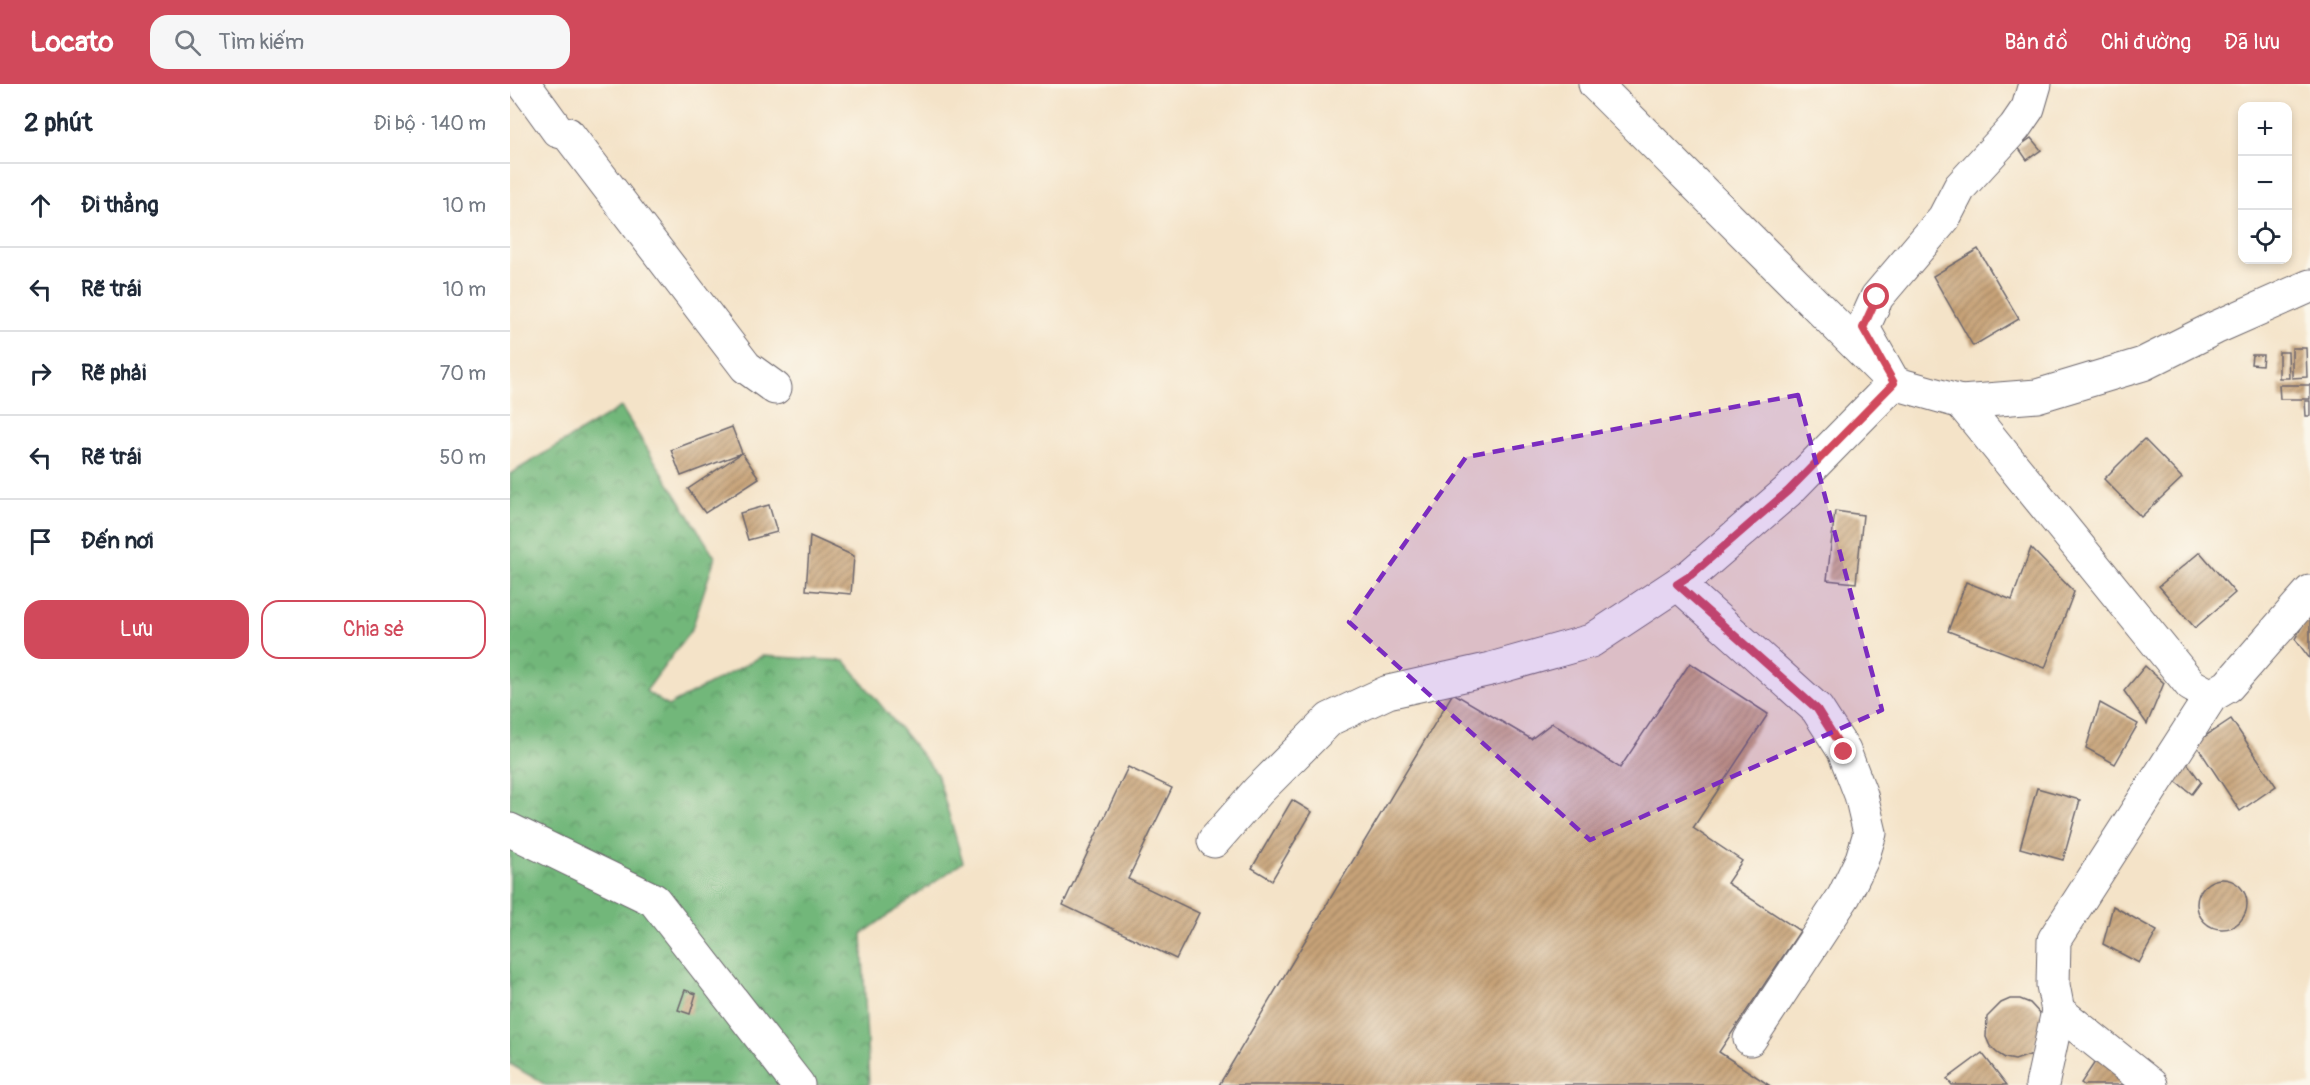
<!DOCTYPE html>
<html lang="vi">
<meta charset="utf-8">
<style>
body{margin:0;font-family:Pangolin,sans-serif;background:#f6f6f7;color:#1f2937}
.controls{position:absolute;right:18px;top:18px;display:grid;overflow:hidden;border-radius:12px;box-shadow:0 3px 9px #0003}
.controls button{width:54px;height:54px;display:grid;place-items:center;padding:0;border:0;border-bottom:2px solid #e0e1e3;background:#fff;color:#1f2937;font:30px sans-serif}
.stop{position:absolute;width:18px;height:18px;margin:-14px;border:4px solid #d1495b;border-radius:50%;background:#fff}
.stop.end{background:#d1495b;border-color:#fff;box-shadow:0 2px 6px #0008}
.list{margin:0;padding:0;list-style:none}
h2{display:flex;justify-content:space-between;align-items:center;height:78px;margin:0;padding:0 24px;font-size:26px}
h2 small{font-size:20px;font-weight:400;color:#747a83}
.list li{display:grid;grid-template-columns:39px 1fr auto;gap:18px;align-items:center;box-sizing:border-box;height:84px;padding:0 24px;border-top:2px solid #e0e1e3}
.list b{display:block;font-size:22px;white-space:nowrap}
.list em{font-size:20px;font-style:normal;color:#747a83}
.actions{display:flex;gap:12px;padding:18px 24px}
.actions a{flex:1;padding:14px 0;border:2px solid #d1495b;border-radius:18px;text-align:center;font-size:21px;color:#d1495b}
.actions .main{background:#d1495b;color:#fff}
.icon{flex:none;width:33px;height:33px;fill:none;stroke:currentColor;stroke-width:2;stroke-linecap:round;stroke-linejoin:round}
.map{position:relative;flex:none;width:1800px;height:1001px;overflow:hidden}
header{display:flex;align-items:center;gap:36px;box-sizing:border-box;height:84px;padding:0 30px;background:#d1495b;color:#fff}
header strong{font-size:28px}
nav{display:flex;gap:33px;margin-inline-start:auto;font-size:21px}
.search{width:420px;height:54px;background:#f6f6f7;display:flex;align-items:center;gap:15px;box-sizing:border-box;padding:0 21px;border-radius:18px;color:#747a83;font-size:22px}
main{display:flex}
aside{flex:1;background:#fff}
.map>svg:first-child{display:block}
.forest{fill:url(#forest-crowns);stroke:#4a6c5a;stroke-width:1.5}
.building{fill:url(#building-hatch)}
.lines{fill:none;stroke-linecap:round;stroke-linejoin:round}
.minor-casing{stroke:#6c666c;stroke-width:35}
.minor{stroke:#fff;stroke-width:33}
.route{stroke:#d1495b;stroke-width:8}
.marked{fill:#7b2cbf;fill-opacity:0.2;stroke:#7b2cbf;stroke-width:4.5;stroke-dasharray:12 8;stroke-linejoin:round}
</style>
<header>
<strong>Locato</strong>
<div class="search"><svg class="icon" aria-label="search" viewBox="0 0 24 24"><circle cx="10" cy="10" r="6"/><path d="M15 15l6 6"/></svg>Tìm kiếm</div>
<nav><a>Bản đồ</a><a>Chỉ đường</a><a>Đã lưu</a></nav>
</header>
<main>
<aside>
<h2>2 phút<small>Đi bộ · 140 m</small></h2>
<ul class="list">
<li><svg class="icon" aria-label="ahead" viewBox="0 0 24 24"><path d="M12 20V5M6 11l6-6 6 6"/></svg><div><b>Đi thẳng</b></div><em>10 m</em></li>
<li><svg class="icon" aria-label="left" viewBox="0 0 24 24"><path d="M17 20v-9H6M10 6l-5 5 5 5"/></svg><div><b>Rẽ trái</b></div><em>10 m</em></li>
<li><svg class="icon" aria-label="right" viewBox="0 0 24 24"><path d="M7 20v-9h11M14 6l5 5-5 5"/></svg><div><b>Rẽ phải</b></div><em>70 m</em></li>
<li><svg class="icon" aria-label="left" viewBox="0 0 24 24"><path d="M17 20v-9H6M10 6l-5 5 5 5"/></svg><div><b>Rẽ trái</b></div><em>50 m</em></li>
<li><svg class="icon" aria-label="arrive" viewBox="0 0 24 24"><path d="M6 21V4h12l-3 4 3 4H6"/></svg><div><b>Đến nơi</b></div></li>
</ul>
<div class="actions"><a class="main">Lưu</a><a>Chia sẻ</a></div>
</aside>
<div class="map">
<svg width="1800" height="1001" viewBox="0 0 1800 1001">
<defs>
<pattern id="forest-crowns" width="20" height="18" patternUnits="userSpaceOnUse" patternTransform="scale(1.5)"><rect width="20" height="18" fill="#72b77a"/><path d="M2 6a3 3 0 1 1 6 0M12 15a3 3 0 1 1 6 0" fill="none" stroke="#5d9465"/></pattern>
<pattern id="building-hatch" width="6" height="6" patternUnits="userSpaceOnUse" patternTransform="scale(1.5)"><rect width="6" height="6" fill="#c7a378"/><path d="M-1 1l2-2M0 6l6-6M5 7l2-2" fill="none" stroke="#a18464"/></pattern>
</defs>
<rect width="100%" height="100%" fill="#fbf7ec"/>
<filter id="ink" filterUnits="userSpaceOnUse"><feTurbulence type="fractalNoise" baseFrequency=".0167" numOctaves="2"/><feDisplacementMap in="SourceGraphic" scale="12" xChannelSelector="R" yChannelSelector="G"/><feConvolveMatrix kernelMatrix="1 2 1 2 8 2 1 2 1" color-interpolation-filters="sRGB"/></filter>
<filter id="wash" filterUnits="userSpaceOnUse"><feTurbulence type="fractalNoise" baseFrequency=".008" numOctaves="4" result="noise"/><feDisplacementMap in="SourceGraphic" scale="24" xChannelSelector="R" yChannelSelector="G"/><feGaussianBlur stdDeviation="1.35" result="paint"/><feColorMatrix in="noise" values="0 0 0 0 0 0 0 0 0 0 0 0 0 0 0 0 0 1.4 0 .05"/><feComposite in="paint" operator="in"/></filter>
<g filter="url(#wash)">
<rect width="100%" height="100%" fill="#f4e3c8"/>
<path class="forest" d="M111 323 205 473 182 545 136 607 158 622 252 572 335 577 427 690 453 778 352 850 359 1001H36L0 980V390Z"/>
<g id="blocks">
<g class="building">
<path d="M1521 54 1531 66 1517 76 1508 63Z"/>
<path d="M1468 165 1509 235 1463 262 1423 192Z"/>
<path d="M1782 264H1796L1797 293 1782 294Z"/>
<path d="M1769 268H1778L1779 294H1769Z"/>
<path d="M1742 271H1753L1752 281 1741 280Z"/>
<path d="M1769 301H1800V315H1770Z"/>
<path d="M1795 317H1800V332H1796Z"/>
<path d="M222 343 232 369 249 394 195 429 178 405 232 369 171 392 161 366Z"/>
<path d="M1634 355 1672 394 1631 433 1594 395Z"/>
<path d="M259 421 267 448 238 456 230 429Z"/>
<path d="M1325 427 1353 431 1346 499 1317 496Z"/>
<path d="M300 452 344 472 341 510 296 506Z"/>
<path d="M1521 464 1564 508 1535 584 1438 547 1456 498 1502 516Z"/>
<path d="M1690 468 1725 509 1685 544 1649 502Z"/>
<path d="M1800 528V575L1785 555Z"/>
<path d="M1180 579 1258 630 1183 744 1232 777 1217 799 1290 847 1209 968 1259 1001H709L943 609 1021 655 1042 639 1110 684Z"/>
<path d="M1635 582 1654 599 1637 640 1614 607Z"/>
<path d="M1590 619 1628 640 1605 680 1576 664Z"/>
<path d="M1721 635 1766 702 1730 727 1685 659Z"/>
<path d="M1669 668 1691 698 1682 710 1654 688Z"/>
<path d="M618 683 662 704 618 795 689 829 666 875 553 821Z"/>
<path d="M1527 704 1570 716 1553 776 1510 764Z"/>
<path d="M782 716 802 728 762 796 742 784Z"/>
<circle cx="1712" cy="820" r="25"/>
<path d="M1603 822 1647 847 1629 879 1593 860Z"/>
<path d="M175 906 186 910 180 930 168 926Z"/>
<path d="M1500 915H1510L1520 919 1533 933 1523 970 1505 976 1495 974 1487 969 1480 962 1476 953 1477 933 1491 919Z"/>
<path d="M1472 969 1497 1001H1442L1437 995Z"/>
<path d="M1591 969 1637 1001H1574L1571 999Z"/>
</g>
</g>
</g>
<g filter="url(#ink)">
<use href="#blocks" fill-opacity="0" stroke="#6c666c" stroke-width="1.5"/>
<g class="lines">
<g class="minor-casing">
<g id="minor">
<path d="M14 0 48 47 58 50 236 283 265 304"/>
<path d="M1085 0 1384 299 1451 318 1527 312 1633 280 1705 244 1800 202"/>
<path d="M1451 318 1681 601 1701 612"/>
<path d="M1168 500 1307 625 1334 667 1351 711 1360 749 1352 775 1334 812 1240 955"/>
<path d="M0 746 144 816 288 1001"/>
<path d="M704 757 748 707 820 635 878 608 981 585 1081 557 1181 491 1278 407 1384 299 1353 244 1367 213 1434 134 1450 103 1505 43 1518 24 1525 0"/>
<path d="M1532 1001 1548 927"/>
<path d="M1641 1001 1548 927 1543 901 1544 856 1701 612 1718 602 1800 508"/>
</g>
</g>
<use href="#minor" class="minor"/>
</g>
</g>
<g class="lines" filter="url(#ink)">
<path class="route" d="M1334 668 1307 625 1167 500 1181 491 1278 407 1384 299 1353 244 1367 213"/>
</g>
<path class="marked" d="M1288 311 1372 626 1080 756 839 538 956 373Z"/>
</svg>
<div class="controls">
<button>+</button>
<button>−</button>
<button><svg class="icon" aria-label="locate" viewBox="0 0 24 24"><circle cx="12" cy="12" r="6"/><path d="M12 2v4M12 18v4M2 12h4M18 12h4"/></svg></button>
</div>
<div class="stop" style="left:1367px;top:213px"></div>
<div class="stop end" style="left:1334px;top:668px"></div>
</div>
</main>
